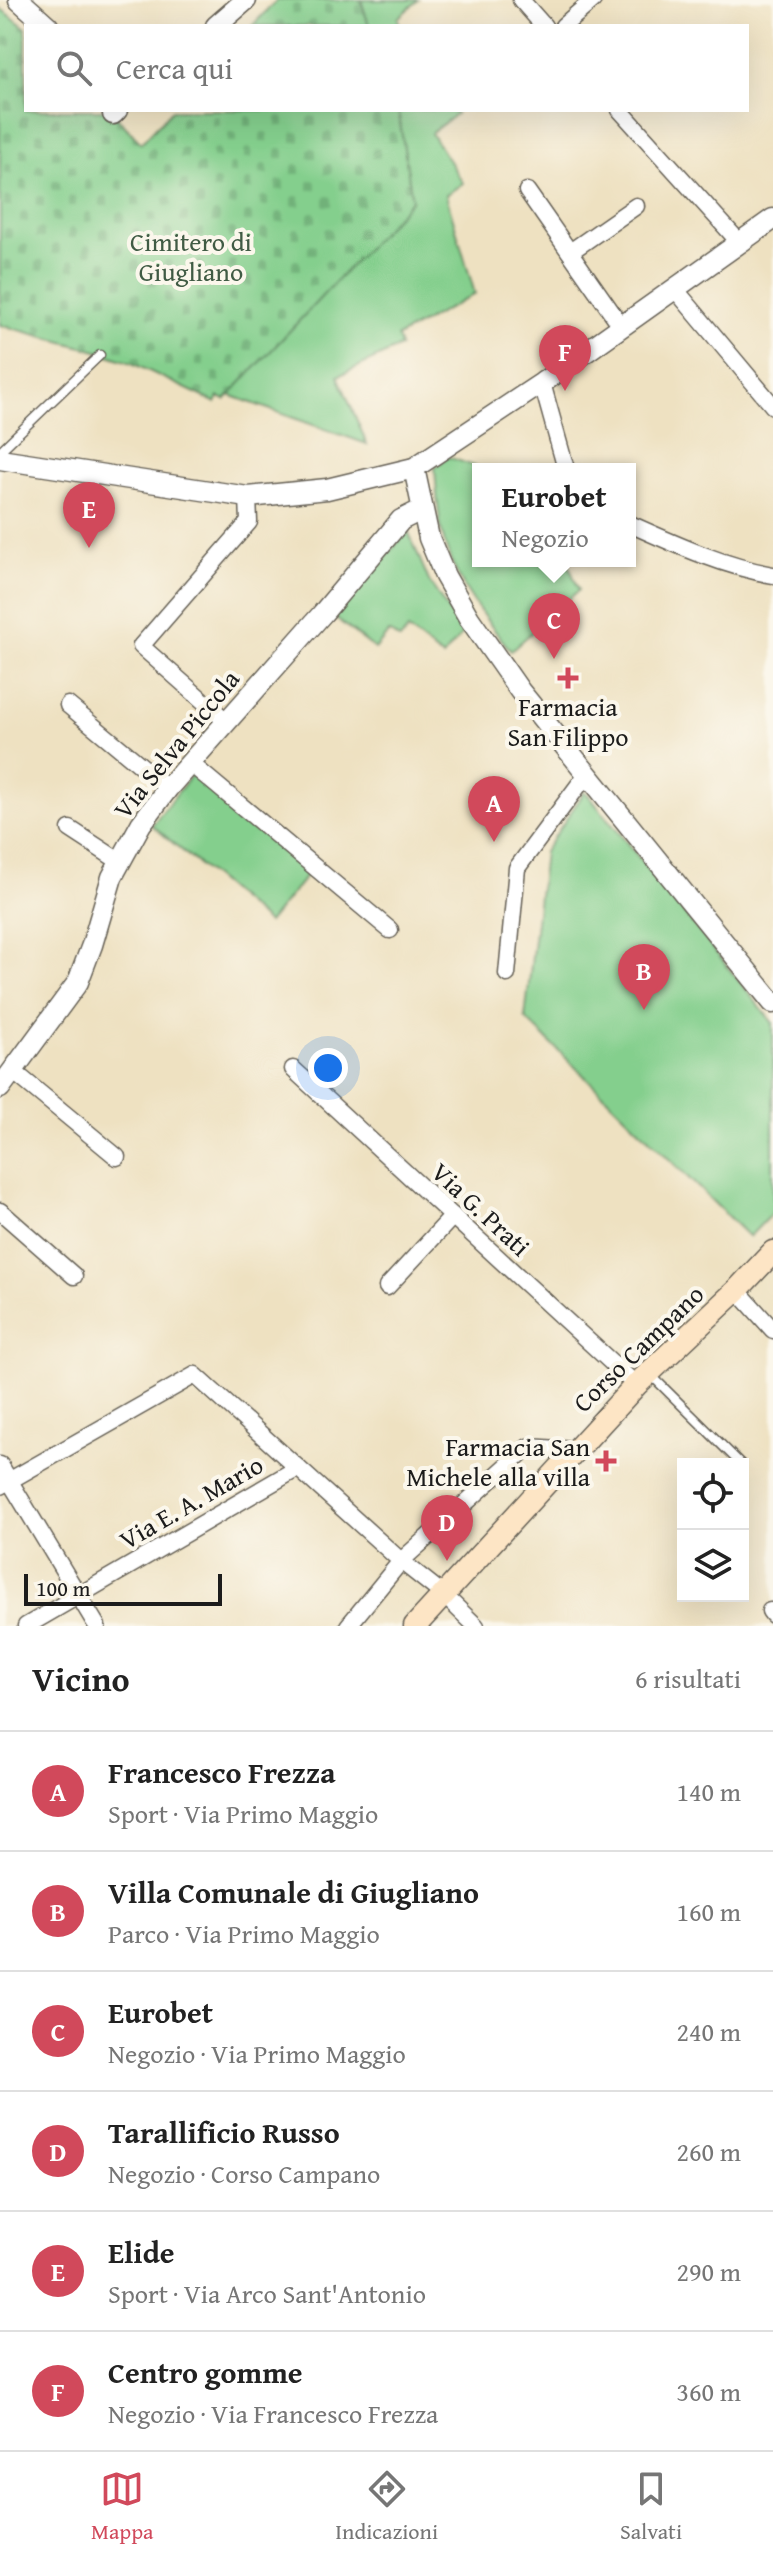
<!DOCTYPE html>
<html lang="it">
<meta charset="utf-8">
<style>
body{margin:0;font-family:"Gentium Book Plus",serif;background:#f6f6f6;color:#222}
.controls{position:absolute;right:24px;bottom:24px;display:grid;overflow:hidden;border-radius:0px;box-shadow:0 8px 32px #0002}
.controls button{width:72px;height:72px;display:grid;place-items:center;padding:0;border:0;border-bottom:2px solid #e0e0e0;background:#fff;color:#222;font:40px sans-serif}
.scale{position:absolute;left:24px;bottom:20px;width:198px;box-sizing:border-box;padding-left:8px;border:4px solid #1c1c1c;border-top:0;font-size:22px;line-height:28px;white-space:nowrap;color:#1c1c1c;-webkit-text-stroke:6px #fbf7ec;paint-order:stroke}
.you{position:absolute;left:328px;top:1068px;width:28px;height:28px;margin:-20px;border:6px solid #fff;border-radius:50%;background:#1a73e8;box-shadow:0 0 0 12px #1a73e833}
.badge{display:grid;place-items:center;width:52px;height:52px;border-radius:50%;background:#d1495b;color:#fff;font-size:26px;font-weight:700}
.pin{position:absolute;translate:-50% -66px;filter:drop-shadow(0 2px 4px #0008)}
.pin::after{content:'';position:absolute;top:42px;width:28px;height:24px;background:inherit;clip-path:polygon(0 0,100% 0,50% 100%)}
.popup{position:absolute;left:472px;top:463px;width:164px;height:104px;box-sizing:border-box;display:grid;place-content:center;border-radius:0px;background:#fff;filter:drop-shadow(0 2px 6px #0005);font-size:26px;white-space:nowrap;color:#767676}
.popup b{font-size:30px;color:#222}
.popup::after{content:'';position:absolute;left:50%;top:100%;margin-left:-16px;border:16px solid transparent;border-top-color:#fff}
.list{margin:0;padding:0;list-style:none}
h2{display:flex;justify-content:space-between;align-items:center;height:104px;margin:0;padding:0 32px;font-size:34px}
h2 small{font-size:26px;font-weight:400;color:#767676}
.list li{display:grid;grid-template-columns:52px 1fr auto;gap:24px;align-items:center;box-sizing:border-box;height:120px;padding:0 32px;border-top:2px solid #e0e0e0}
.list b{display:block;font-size:30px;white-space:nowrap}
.list p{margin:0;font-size:26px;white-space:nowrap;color:#767676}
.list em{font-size:26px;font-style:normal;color:#767676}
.icon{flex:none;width:44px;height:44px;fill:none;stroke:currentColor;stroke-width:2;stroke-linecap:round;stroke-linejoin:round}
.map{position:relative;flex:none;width:773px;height:1626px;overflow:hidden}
.search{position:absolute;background:#fff;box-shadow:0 8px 32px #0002;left:24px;right:24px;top:24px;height:88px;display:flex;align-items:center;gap:20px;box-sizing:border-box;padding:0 28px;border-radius:0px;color:#767676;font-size:30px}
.sheet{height:824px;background:#fff}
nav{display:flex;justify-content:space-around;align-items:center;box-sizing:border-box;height:112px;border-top:2px solid #e0e0e0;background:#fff;font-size:22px;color:#767676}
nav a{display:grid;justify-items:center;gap:4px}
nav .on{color:#d1495b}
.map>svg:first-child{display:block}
.green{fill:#84cf8d;stroke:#507654;stroke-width:2}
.cemetery{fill:url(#cemetery-stones);stroke:#507654;stroke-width:2}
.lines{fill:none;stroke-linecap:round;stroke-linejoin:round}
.service-casing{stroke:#666156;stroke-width:11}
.minor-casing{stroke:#666156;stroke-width:19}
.tertiary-casing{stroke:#666156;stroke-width:23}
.secondary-casing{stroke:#666156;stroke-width:25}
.service{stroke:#fff;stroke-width:8}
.minor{stroke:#fff;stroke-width:16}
.tertiary{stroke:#fff;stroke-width:20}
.secondary{stroke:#fde5c5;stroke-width:22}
.poi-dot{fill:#d1495b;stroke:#fbf7ec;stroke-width:3}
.labels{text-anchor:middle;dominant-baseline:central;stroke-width:8;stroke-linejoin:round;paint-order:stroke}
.park-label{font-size:26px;fill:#405b44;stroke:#fbf7ec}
.poi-label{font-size:26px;fill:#1c1c1c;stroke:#fbf7ec}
.street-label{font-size:26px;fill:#1c1c1c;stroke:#fbf7ec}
</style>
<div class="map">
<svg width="773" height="1626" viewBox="0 0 773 1626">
<defs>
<pattern id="cemetery-stones" width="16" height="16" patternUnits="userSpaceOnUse" patternTransform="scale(2)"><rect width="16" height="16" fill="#84cf8d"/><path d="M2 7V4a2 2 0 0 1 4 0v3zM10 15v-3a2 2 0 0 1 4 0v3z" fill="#71b179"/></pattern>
</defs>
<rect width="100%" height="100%" fill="#fbf7ec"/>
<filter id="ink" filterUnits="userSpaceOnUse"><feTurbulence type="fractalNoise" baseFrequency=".0125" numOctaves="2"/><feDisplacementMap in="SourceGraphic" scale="16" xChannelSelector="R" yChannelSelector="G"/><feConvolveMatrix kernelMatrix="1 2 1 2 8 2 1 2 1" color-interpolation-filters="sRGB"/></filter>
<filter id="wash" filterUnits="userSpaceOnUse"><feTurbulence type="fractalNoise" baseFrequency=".006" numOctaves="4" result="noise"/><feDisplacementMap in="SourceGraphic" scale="32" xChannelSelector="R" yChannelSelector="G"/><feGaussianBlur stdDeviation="1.8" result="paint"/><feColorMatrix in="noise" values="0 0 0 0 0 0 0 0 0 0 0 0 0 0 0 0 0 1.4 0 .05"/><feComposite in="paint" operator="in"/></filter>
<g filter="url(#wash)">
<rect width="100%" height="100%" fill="#eee1c1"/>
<g class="green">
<path d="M361 0H418L398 18 400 26H369Z"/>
<path d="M398 110H452L456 114 431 133 463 183 446 195 475 294 397 337 400 347 338 376 367 444 229 395 412 200Z"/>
<path d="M448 457 483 469H478V561H567L579 590 511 651C486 620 460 588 447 550 438 524 437 495 435 468Z"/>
<path d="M408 531 429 581 463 633 443 657 408 630 400 640 389 632 375 649 333 616Z"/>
<path d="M194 772 310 871 268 923 152 825Z"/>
<path d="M585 791 773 1023V1212L749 1237 525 1018 544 852Z"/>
</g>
<g class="cemetery">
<path d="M277 0H361L369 26H252Z"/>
<path d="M0 8 26 28V110H110L141 143 172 110H398L412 200 225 400 219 397 216 403 132 363 97 351 0 325Z"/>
</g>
</g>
<g filter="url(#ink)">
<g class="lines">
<g class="service-casing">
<g id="service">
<path d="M0 451 100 355"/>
<path d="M651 1375 741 1464"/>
</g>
</g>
<g class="minor-casing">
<g id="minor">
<path d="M521 0 544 26"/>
<path d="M563 26 593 0"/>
<path d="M620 110 740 243"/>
<path d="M527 191 622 327"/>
<path d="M570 252 636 206"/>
<path d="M675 289 773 406"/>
<path d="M542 383 566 469"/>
<path d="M630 524C677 545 723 566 773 575"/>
<path d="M68 705 168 788"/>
<path d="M226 721 141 646 249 522 248 497"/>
<path d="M190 763 390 930"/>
<path d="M70 829 119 861"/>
<path d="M507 974 517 868 587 774"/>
<path d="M293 1069 636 1385"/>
<path d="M13 1071 117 1157"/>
<path d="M0 1211 74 1276"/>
<path d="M387 1287 453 1216"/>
<path d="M737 1290 773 1330"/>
<path d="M0 1465 97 1626"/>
<path d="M0 1486 195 1375 401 1561 444 1595 476 1626"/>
<path d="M770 1611 773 1615"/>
<path d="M26 1626 298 1468"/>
<path d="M348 1626 401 1561 528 1447 575 1450"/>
</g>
</g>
<g class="tertiary-casing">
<g id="tertiary">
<path d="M19 0 48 26"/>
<path d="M216 26 246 0"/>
<path d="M113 114 117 110"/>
<path d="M0 459 248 497 327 489 414 468 542 383 773 219"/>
<path d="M414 468 429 538 445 576 469 618 520 691 773 1003"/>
<path d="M0 1088 78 982 92 945 112 877 141 824 168 788 323 613 401 520 421 510"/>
</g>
</g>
<g class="secondary-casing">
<path id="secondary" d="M415 1626 636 1385 737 1290 773 1252"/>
</g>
<use href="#service" class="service"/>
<use href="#minor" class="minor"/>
<use href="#tertiary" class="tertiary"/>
<use href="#secondary" class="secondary"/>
</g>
</g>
<g class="poi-dot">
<path d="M564 666h8v8h8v8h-8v8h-8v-8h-8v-8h8z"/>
<path d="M602 1449h8v8h8v8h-8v8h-8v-8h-8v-8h8z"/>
</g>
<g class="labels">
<g class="park-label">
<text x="191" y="241">Cimitero di<tspan x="191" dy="30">Giugliano</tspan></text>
</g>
<g class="poi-label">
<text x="568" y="706">Farmacia<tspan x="568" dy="30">San Filippo</tspan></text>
<text x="590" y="1446" text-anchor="end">Farmacia San<tspan x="590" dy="30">Michele alla villa</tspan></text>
</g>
<g class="street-label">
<text transform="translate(176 744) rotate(-51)">Via Selva Piccola</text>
<text transform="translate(481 1209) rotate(43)">Via G. Prati</text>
<text transform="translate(638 1348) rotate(-44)">Corso Campano</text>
<text transform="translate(191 1502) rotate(-30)">Via E. A. Mario</text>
</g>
</g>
</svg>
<div class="controls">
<button><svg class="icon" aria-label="locate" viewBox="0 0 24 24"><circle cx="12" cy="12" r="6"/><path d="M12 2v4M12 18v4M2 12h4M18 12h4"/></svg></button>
<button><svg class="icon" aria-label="layers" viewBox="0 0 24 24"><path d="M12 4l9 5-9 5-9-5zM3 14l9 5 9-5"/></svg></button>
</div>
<div class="scale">100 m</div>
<div class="you"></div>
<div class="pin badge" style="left:494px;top:842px">A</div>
<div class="pin badge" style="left:644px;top:1010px">B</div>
<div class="pin badge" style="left:554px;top:659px">C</div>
<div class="popup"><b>Eurobet</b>Negozio</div>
<div class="pin badge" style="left:447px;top:1561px">D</div>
<div class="pin badge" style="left:89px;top:548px">E</div>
<div class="pin badge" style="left:565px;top:391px">F</div>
<div class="search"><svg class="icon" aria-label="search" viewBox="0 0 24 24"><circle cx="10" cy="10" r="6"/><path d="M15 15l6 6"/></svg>Cerca qui</div>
</div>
<section class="sheet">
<h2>Vicino<small>6 risultati</small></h2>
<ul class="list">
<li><span class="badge">A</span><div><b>Francesco Frezza</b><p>Sport · Via Primo Maggio</p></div><em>140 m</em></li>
<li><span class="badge">B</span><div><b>Villa Comunale di Giugliano</b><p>Parco · Via Primo Maggio</p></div><em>160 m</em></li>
<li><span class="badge">C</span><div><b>Eurobet</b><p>Negozio · Via Primo Maggio</p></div><em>240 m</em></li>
<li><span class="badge">D</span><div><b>Tarallificio Russo</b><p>Negozio · Corso Campano</p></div><em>260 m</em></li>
<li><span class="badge">E</span><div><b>Elide</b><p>Sport · Via Arco Sant'Antonio</p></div><em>290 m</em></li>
<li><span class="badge">F</span><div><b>Centro gomme</b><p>Negozio · Via Francesco Frezza</p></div><em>360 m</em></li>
</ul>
</section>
<nav>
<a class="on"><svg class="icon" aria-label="map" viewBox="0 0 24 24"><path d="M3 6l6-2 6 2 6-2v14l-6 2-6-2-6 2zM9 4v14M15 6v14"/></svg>Mappa</a>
<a><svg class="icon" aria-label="directions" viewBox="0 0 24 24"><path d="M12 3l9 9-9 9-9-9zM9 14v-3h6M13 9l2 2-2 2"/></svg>Indicazioni</a>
<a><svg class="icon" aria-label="saved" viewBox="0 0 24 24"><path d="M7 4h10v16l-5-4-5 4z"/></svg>Salvati</a>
</nav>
